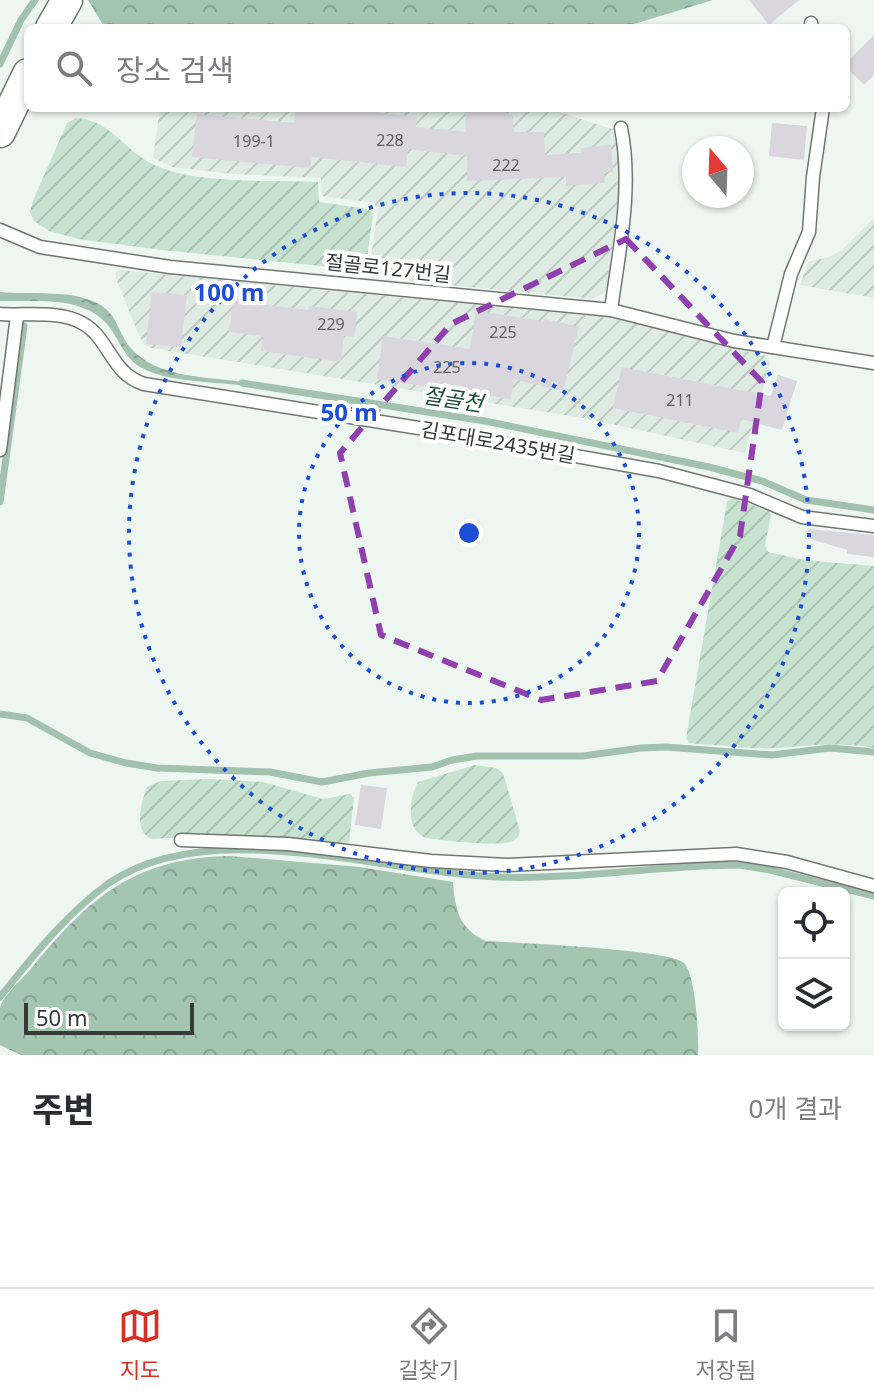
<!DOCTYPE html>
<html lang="ko">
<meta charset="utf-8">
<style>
body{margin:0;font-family:"Noto Sans","Noto Sans KR",sans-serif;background:#f2f2f3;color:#2b2b33}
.controls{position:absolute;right:24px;bottom:24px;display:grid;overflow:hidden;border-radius:12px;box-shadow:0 2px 6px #0004}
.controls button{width:72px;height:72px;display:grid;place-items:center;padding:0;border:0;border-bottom:2px solid #e1e1e2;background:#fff;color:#2b2b33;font:40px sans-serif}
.compass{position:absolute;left:682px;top:136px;width:72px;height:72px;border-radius:50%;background:#fff;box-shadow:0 2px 6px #0004;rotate:341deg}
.scale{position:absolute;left:24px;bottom:20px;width:170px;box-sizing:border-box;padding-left:8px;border:4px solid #373a38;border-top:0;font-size:22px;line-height:28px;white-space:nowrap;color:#373a38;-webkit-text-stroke:6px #fff;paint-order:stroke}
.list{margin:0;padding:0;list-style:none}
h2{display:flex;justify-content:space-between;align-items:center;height:104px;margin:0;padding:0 32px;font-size:34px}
h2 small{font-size:26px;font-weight:400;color:#7c7c81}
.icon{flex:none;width:44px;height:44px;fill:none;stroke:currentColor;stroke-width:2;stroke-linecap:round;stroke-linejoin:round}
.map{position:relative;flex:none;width:874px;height:1055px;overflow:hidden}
.search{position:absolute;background:#fff;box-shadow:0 2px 6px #0004;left:24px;right:24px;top:24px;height:88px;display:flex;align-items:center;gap:20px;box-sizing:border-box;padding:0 28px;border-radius:12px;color:#7c7c81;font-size:30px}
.sheet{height:232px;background:#fff}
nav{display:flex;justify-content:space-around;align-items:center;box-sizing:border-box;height:112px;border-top:2px solid #e1e1e2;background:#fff;font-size:22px;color:#7c7c81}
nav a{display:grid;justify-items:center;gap:4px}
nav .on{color:#d93025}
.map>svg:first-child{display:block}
.industrial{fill:url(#industrial-furrows)}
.forest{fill:url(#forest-crowns)}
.garden{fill:url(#garden-furrows)}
.water{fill:url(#water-ripples)}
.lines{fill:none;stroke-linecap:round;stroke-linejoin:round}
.stream{stroke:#a2c2ad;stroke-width:7}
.building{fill:#dad6dd}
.service-casing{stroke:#707772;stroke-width:15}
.tertiary-casing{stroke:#707772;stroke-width:33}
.service{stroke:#fff;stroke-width:12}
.tertiary{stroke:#fff;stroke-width:30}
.marked{fill:none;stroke:#903faf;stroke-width:6;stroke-dasharray:16 10;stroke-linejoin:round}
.ring{fill:none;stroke:#1d4ed8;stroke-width:4;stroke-dasharray:4 8}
.labels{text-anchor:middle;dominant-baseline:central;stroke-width:8;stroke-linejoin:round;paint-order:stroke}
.number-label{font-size:16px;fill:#606161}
.street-label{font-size:20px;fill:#373a38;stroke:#fff}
.water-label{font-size:22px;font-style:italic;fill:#184f33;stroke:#fff}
.centre{fill:#1d4ed8;stroke:#fff;stroke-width:4}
.ring-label{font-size:24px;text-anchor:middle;font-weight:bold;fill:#1d4ed8;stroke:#fff;stroke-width:8;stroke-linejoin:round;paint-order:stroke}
</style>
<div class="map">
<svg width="874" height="1055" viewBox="0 0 874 1055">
<defs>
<pattern id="industrial-furrows" width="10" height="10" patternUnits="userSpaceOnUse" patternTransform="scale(2)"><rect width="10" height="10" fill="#ddebe2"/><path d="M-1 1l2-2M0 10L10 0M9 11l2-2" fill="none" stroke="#becac3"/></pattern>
<pattern id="forest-crowns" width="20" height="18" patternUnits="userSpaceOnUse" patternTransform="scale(2)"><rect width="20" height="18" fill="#a4c5b0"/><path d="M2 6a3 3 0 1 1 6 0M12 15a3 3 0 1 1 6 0" fill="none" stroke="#86a190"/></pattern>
<pattern id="garden-furrows" width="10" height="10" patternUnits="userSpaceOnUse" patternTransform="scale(2)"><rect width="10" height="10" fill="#c7e3d0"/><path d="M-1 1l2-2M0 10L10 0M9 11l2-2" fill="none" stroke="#acc4b3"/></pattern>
<pattern id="water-ripples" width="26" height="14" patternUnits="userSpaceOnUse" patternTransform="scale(2)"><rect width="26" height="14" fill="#a2c2ad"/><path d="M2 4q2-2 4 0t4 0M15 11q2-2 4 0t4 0" fill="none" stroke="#859f8e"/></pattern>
</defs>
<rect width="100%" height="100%" fill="#eef6f1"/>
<g class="industrial">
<path d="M160 108H547L615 130 619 152 620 189 606 292 592 299 368 277 378 209 374 203 322 196 321 178 232 174 172 167 153 158Z"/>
<path d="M874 218V298L800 285 808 262 829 257 842 250Z"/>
<path d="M119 270 612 318 767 356 770 363 745 453 583 418 151 348 144 344 138 333 116 278 115 273Z"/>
</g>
<g class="forest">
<path d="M88 0H713L634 24 563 28H105Z"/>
<path d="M229 856 360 867 453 882C455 909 459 929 486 941 516 943 669 949 684 963 696 976 699 1037 698 1055H21L0 1045C0 1033 0 1019 0 1008 3 995 21 980 30 970 88 899 133 858 229 856Z"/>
</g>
<g class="garden">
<path d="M76 118C111 119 128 156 159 167 202 184 271 180 318 182L319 202 368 209 373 214 366 266 360 270 162 250 78 239 49 231 34 221 30 212 34 198 67 123Z"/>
<path d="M732 498 769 511 771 515 765 545 768 552 805 560 874 566V748C841 742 812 745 779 748 753 750 724 745 697 744L689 743 686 738 727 502Z"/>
<path d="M475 765 496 768 503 773 520 831C518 837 519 838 512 841 499 848 444 840 426 838 405 831 409 798 418 782Z"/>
<path d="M209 779 263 782 323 799 350 794 354 798 349 842 337 844 219 835 151 839C133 831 141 803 147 787L161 781Z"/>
</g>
<path class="water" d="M0 292C31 295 68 289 97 303 116 312 118 331 129 346 156 380 211 376 250 383V386C218 382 168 383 140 367 123 357 119 337 106 323 81 295 34 302 0 301Z"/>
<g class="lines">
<g class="stream">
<path d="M0 64 21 20 35 0"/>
<path d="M242 383 485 421 709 467 762 481 806 500 874 510"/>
<path d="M0 502 24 326"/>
<path d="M0 714 27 718 90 753 126 763 157 768 270 772 322 782 369 773 432 767 452 760 477 756H583L641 748 666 747 772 755 830 748 874 752"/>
<path d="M0 997C33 956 66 914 109 883 210 814 382 873 497 877 578 880 659 865 740 865L770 870 874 896"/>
</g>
</g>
<g class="building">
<path d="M749 0H799L769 25Z"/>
<path d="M874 35V75L864 85 846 67V63Z"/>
<path d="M296 108H338L417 117 416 127 466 132 465 108H498L513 116 514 132H544L545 155 581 153V148L611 145 613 172H604L605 183 566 186V177L467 181V156L408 149 406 167 312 157 310 168 192 157 197 114 294 123Z"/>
<path d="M772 123 807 126 804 160 769 156Z"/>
<path d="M152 292 187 295 181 347 146 344Z"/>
<path d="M233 301 308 310 309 306 357 312 354 337 344 336 341 362 261 351 263 336 229 332Z"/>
<path d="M476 311 543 321 544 319 579 327 563 391 514 379 511 399 377 379 383 336 470 349Z"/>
<path d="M622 367 771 396 778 375 797 381 782 430 741 419 738 433 613 408Z"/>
<path d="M809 529 874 535V557L847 554V550L807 538Z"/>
<path d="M361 785 387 788 381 829 355 825Z"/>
</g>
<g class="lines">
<g class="service-casing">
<g id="service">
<path d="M811 23 812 28"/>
<path d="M0 230 40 247 170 267 611 310 734 341 874 363"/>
<path d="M611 310C619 250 633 188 621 128"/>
<path d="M0 314C26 316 59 310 82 323 110 338 110 373 144 384L431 430 659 471 750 495 802 517 874 526"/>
<path d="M773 347 791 274 809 232 813 177 823 108"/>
<path d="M0 450 17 316"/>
<path d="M181 840 288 844 431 861 507 865 736 854 787 862 874 886"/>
</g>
</g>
<g class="tertiary-casing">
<g id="tertiary">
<path d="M51 28 67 0"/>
<path d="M0 132 28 74"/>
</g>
</g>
<use href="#service" class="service"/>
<use href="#tertiary" class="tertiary"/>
</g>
<path class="marked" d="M626 239 762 382 740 536 657 681 541 700 381 635 340 453 451 324Z"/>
<g class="ring">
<circle cx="469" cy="533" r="170"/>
<circle cx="469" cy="533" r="340"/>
</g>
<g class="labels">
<g class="number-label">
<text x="390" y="140">228</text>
<text x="254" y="141">199-1</text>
<text x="506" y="165">222</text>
<text x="331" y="324">229</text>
<text x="503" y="332">225</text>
<text x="447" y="367">225</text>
<text x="680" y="400">211</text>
</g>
<g class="street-label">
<text transform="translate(388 268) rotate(6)">절골로127번길</text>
<text transform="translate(498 442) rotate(10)">김포대로2435번길</text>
</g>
<g class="water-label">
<text transform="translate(453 398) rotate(9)">절골천</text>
</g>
</g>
<circle cx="469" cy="533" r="12" class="centre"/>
<g class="ring-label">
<text x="229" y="301">100 m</text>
<text x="349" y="421">50 m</text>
</g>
</svg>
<div class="controls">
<button><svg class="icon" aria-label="locate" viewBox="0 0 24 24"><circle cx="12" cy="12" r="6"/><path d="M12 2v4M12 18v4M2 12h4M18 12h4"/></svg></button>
<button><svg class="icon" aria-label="layers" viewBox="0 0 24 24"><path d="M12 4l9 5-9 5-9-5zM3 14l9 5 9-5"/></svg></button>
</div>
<svg class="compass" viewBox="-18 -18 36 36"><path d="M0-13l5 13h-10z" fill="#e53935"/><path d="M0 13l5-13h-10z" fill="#7c7c81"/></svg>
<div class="scale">50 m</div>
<div class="search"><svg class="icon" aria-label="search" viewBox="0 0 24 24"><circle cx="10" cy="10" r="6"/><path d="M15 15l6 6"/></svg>장소 검색</div>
</div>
<section class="sheet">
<h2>주변<small>0개 결과</small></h2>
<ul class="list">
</ul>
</section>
<nav>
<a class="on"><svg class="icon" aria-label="map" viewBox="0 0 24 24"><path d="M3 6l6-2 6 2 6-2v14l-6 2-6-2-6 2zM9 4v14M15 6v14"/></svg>지도</a>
<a><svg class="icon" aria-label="directions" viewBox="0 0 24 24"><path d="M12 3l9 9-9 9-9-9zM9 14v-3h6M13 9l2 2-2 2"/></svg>길찾기</a>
<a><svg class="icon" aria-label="saved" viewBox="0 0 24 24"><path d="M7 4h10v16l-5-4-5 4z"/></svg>저장됨</a>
</nav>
